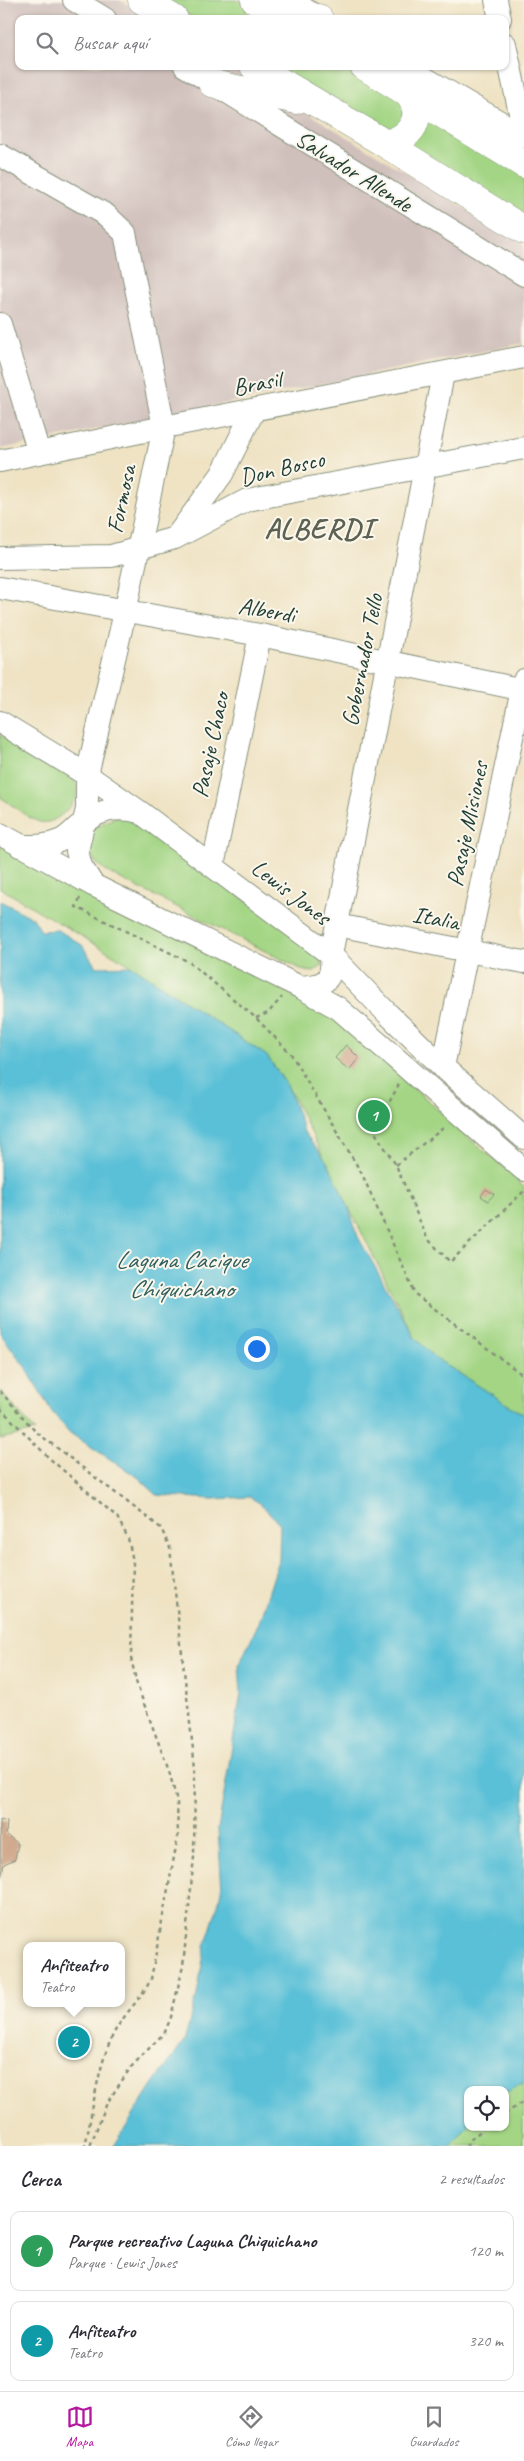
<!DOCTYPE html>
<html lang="es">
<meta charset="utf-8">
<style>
body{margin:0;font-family:Caveat,sans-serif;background:#f2f2f3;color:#2b2b33}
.controls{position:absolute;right:15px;bottom:15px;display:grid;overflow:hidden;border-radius:10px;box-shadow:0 1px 4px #0004}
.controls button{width:45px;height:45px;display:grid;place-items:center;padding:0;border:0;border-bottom:1px solid #e1e1e2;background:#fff;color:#2b2b33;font:25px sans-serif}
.you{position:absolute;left:256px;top:1348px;width:18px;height:18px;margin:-12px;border:4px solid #fff;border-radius:50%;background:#1a73e8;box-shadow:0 0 0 8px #1a73e833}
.badge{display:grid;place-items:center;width:32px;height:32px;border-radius:50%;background:#b5179e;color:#fff;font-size:16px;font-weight:700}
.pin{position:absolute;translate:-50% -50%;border:2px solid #fff;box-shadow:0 1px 5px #0006}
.popup{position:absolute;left:23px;top:1942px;width:102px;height:65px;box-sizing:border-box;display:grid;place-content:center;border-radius:10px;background:#fff;filter:drop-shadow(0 1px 4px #0005);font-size:16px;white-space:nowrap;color:#7c7c81}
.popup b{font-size:19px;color:#2b2b33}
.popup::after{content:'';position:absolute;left:50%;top:100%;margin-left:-10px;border:10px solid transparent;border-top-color:#fff}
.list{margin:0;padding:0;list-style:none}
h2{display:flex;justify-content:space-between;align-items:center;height:65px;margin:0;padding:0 20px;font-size:21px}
h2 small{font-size:16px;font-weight:400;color:#7c7c81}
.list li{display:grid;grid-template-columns:32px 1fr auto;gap:15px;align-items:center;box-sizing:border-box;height:80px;margin:0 10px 10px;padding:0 10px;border:1px solid #e1e1e2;border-radius:10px}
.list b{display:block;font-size:19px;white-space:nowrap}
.list p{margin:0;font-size:16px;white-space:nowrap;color:#7c7c81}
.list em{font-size:16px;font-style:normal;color:#7c7c81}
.icon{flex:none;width:28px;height:28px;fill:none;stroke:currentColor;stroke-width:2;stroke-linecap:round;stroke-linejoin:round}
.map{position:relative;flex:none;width:524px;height:2146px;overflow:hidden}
.search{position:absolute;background:#fff;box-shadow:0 1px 4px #0004;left:15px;right:15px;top:15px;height:55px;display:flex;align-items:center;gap:12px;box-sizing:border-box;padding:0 18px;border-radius:10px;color:#7c7c81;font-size:19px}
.sheet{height:245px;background:#fff}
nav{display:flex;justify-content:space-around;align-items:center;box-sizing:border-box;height:70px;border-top:1px solid #e1e1e2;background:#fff;font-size:14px;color:#7c7c81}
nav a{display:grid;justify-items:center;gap:2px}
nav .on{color:#b5179e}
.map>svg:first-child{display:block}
.industrial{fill:#d0c0bc}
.green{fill:#a3d584;stroke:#61895c}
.water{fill:#5ac0d7;stroke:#3c7e86}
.building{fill:#cea386}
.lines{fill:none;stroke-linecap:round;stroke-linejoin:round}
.minor-casing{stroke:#87907c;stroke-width:24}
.major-casing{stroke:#87907c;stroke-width:29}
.path{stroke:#87907c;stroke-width:2.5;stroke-dasharray:4 4;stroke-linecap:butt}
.minor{stroke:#fff;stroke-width:22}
.major{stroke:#fff;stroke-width:28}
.labels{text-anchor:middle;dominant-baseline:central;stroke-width:4;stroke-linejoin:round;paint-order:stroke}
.street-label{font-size:24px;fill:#1f3d34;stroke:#fbf7ec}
.water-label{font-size:25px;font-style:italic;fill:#2e5e5d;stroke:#fbf7ec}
.district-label{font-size:29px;font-weight:bold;letter-spacing:1px;fill:#5c6151;stroke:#fbf7ec}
</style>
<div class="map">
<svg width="524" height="2146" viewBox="0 0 524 2146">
<rect width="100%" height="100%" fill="#fbf7ec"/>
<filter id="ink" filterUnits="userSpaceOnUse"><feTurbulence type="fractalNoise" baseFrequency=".02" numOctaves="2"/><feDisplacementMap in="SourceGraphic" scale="10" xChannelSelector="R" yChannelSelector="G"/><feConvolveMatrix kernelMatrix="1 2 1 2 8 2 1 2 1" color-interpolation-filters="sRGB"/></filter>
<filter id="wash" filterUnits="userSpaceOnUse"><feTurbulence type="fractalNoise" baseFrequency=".0096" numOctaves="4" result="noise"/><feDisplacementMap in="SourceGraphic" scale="20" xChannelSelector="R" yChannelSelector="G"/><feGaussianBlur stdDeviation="1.12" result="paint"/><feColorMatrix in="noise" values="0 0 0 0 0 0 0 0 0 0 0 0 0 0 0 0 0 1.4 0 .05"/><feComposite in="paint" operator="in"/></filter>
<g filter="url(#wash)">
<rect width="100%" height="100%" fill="#efe3c4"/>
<path class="industrial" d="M0 0H119L152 19H19V66H230L524 244V343L0 449Z"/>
<g class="green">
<path d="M164 0H238L269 19H195Z"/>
<path d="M273 66H348L524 173V218Z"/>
<path d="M0 735 70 775C74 780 79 786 77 793 74 806 54 826 40 822 26 818 12 804 0 797Z"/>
<path d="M123 813 317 950 322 966 314 972 305 971 109 873 95 862 87 845 94 828Z"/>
<path d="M0 845 336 1017 478 1146 520 1180 518 1182 524 1187V1415L435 1358 415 1338 288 1087 267 1056 132 966 0 888Z"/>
<path d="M0 1391 35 1431 0 1439Z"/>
<path d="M524 2082 523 2146H451L468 2126 505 2127V2093Z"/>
</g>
<path class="water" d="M0 901 33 918 41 931 58 930 82 945 96 967 132 966 267 1056 288 1087 304 1132 328 1163 348 1206 358 1237 415 1338 435 1358 524 1415V2082L505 2093V2090H468V2126L451 2146H114L152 2086 184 2042 197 1995 205 1947 222 1891 218 1829 241 1693 239 1665 259 1622 279 1560 280 1524 261 1504 250 1497 212 1499 157 1495 139 1478 70 1433 52 1412 26 1368 0 1333Z"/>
<g id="blocks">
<g class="building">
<path d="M346 1045 359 1058 349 1070 335 1058Z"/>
<path d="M486 1189 494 1194 488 1201 481 1196Z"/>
<path d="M0 1820 7 1822 6 1834 18 1844 15 1859 4 1864 1 1878Z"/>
</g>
</g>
</g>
<g filter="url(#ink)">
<use href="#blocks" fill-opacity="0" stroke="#87907c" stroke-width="1"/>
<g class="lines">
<g class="minor-casing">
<g id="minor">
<path d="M74 0 105 19"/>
<path d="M290 0 320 19"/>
<path d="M496 0 500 19"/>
<path d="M505 44 520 113 524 118"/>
<path d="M185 66 524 275"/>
<path d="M404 66 524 136"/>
<path d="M0 155 106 215 125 233 164 427 125 612 87 775V809L77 851 81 866 93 885"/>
<path d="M0 324 39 453"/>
<path d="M0 461 164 427 524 357"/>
<path d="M179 533 222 474 254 410"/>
<path d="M0 558 111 556 175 538 247 500 524 448"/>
<path d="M0 588 260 635 524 690"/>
<path d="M0 722 87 775 140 812 331 955 388 1014 443 1067 524 1138"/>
<path d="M0 834 93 885 300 987 338 1008 524 1170"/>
<path d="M20 846C33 846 46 847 59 841 66 839 72 832 78 827 97 811 115 805 139 812"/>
<path d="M213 866 260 635"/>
<path d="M337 925 524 962"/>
<path d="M300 987C325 985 333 982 331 955L443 374"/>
<path d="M443 1067 524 680"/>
</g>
</g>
<g class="major-casing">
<g id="major">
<path d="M142 0 174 19"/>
<path d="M255 0 286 19"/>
<path d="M318 18 319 19"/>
<path d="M254 66 386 144 524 230"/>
<path d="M364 66 524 164"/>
<path d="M212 83C240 92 268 93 296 100"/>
<path d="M386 144C416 137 428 109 402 88"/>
</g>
</g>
<g class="path">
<path d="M80 898 76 907 189 962 256 1018 291 1054 362 1174 415 1294 524 1376"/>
<path d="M256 1018 268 1013 282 997"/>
<path d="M399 1084 374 1131 396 1165 427 1238 450 1262 524 1191"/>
<path d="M396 1165 446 1126"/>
<path d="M0 1391 35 1431 161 1528 170 1548 195 1767 194 1857 183 1966 171 2017 165 2032 131 2067 107 2103 90 2146"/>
<path d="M0 1408 49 1458 117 1517 128 1538 133 1561 131 1658 137 1685 169 1771 177 1801 178 1836 151 1979C141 2000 122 2015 112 2037 97 2070 93 2110 85 2146"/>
<path d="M505 2114 524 2101"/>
<path d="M466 2146 473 2137 486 2127"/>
</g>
<use href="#minor" class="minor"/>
<use href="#major" class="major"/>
</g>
</g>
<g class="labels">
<g class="street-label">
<text transform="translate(354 171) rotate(32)">Salvador Allende</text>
<text transform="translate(257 383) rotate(-11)">Brasil</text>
<text transform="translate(282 468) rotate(-13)">Don Bosco</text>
<text transform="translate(121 499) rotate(-78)">Formosa</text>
<text transform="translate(267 610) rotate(10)">Alberdi</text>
<text transform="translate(362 660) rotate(-79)">Gobernador Tello</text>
<text transform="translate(210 745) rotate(-78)">Pasaje Chaco</text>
<text transform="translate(467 824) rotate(-78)">Pasaje Misiones</text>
<text transform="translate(291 892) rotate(37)">Lewis Jones</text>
<text transform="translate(436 918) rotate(11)">Italia</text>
</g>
<g class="water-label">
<text x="181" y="1260">Laguna Cacique<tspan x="181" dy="29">Chiquichano</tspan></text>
</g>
<g class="district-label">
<text x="319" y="528">ALBERDI</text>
</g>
</g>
</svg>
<div class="controls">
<button><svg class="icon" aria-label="locate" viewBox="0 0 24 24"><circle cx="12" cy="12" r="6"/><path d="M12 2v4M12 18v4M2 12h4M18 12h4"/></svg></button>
</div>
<div class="you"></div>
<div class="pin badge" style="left:374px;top:1116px;background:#2e9e5b">1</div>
<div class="pin badge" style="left:74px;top:2042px;background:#0f9aa8">2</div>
<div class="popup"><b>Anfiteatro</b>Teatro</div>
<div class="search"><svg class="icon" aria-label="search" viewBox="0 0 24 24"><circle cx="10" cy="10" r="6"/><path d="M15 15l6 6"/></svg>Buscar aquí</div>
</div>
<section class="sheet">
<h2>Cerca<small>2 resultados</small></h2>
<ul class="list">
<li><span class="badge" style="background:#2e9e5b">1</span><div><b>Parque recreativo Laguna Chiquichano</b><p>Parque · Lewis Jones</p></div><em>120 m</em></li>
<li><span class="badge" style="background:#0f9aa8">2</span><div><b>Anfiteatro</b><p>Teatro</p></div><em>320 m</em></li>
</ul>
</section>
<nav>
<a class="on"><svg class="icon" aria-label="map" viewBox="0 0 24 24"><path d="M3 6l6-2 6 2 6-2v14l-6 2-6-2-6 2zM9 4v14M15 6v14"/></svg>Mapa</a>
<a><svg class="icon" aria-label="directions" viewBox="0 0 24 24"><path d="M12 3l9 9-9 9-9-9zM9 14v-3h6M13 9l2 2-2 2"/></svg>Cómo llegar</a>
<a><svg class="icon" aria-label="saved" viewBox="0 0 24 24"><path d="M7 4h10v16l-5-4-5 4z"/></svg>Guardados</a>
</nav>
